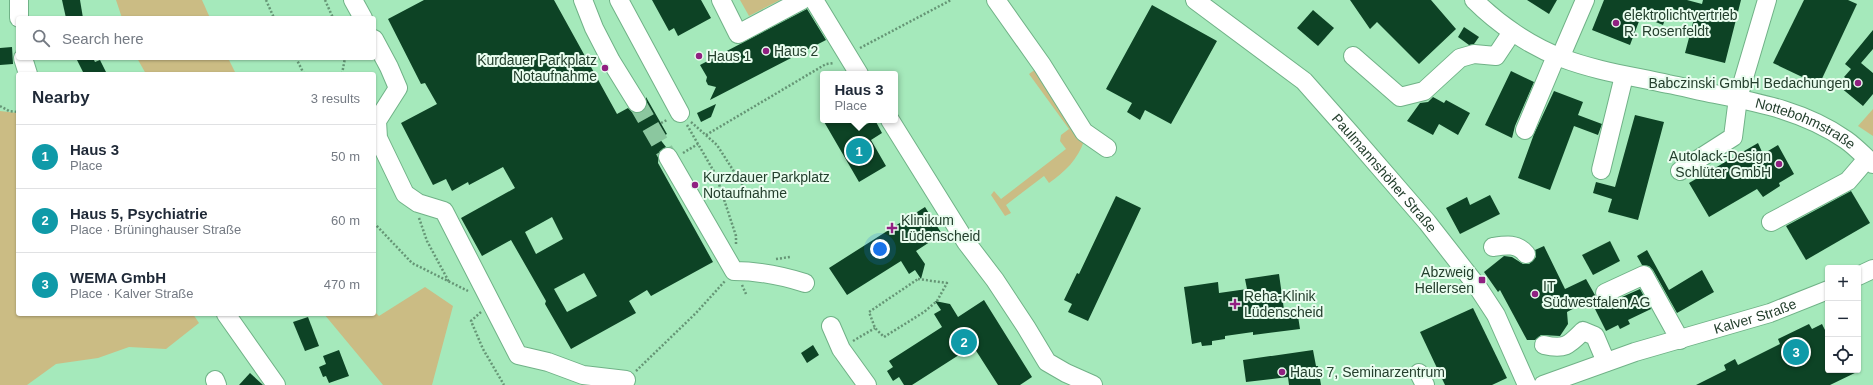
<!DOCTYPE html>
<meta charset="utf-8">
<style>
body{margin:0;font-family:Arial,sans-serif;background:#f2f2f3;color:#1f2937}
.controls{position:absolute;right:12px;bottom:12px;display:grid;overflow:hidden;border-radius:4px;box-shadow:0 1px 3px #0004}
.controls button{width:36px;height:36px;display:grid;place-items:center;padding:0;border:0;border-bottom:1px solid #e0e1e3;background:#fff;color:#1f2937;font:20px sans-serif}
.you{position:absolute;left:880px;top:249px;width:14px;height:14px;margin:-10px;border:3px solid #fff;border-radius:50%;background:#1a73e8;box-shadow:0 0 0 6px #1a73e833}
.badge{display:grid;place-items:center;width:26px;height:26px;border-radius:50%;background:#d93025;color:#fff;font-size:13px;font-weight:700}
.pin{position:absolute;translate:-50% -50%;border:2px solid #fff;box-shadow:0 1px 4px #0006}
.popup{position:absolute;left:820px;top:71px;width:78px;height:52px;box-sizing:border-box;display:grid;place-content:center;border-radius:4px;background:#fff;filter:drop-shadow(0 1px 3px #0005);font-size:13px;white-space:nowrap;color:#747a83}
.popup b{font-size:15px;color:#1f2937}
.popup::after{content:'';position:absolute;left:50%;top:100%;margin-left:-8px;border:8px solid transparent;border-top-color:#fff}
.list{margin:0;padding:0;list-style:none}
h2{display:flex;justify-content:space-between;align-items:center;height:52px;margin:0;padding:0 16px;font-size:17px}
h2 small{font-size:13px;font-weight:400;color:#747a83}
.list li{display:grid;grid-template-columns:26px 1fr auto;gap:12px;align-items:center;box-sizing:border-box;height:64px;padding:0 16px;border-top:1px solid #e0e1e3}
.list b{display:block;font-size:15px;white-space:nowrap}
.list p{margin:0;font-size:13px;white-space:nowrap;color:#747a83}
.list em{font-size:13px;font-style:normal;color:#747a83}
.icon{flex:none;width:22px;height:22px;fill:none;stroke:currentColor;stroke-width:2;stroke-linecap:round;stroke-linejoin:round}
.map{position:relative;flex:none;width:1873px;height:385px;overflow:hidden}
.search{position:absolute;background:#fff;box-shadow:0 1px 3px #0004;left:16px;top:16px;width:360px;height:44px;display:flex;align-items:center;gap:10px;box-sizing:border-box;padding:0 14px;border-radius:4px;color:#747a83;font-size:15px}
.panel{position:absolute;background:#fff;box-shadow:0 1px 3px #0004;left:16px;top:72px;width:360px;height:244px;border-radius:4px}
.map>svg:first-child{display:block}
.green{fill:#cbbc84}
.building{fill:#0d4325;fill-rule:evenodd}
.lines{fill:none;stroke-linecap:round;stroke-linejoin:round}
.minor-tunnel{stroke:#8bc79f;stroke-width:18;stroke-dasharray:18 9;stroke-linecap:butt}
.minor-casing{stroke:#70b287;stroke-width:20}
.path{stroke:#659575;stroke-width:2.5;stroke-dasharray:2 2;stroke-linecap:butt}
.minor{stroke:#fff;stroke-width:18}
.poi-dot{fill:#902081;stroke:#e9fdef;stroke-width:1.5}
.labels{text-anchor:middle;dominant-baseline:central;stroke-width:4;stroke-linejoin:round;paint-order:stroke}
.poi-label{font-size:14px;fill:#243f2d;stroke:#e9fdef;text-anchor:start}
.street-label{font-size:14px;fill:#243f2d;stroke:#e9fdef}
</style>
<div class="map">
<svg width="1873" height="385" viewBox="0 0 1873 385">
<rect width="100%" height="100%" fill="#a5e9bb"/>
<g class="green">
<path d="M116 0H202L210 18H122Z"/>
<path d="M740 0H780L749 16Z"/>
<path d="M137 58H228L236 74H146Z"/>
<path d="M1036 69 1084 141C1078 159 1065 172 1049 183L1044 176 1006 205 1011 213 1005 216 991 195 994 191 1001 199 1066 149 1060 141 1061 135 1069 129 1029 74Z"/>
<path d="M1873 109V136L1858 126Z"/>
<path d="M0 111 18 113V314H193L199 323 166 349 129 347 98 358 56 364 27 385H0Z"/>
<path d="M425 287 453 306 432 385H383L324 314H374V311L379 316Z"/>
</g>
<g class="building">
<path d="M62 0H80L83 18H66Z"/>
<path d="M424 0H554L617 114 628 108 632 112H642L646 108V97L667 134 659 138 666 147 659 152 658 163 713 262 651 296 647 290 629 301 636 313 571 349 545 304 546 301 511 240 482 256 461 218 515 188 503 167 469 185 468 182 452 191 446 179 433 185 401 123 437 104 425 83 421 84 388 19ZM552 217 563 239 536 254 525 232ZM584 273 597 296 567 312 554 289Z"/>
<path d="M652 0H701L711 18 678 36 674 28 669 31Z"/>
<path d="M1350 0H1431L1456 29 1419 64 1377 22 1370 29Z"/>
<path d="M1527 0H1557L1549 14Z"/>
<path d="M1604 0H1687L1702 4 1703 0H1741L1725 63 1685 53 1695 15 1669 8 1663 25 1641 16 1630 45 1592 30Z"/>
<path d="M1804 0H1848L1857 4 1819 85 1773 63Z"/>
<path d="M1152 5 1217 41 1171 124 1145 110 1140 120 1127 112 1132 103 1106 89Z"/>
<path d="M807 9 826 40 710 100 716 87 708 85 706 81 707 77 700 65Z"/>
<path d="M1313 10 1334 28 1318 46 1297 28Z"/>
<path d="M1464 27 1479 37 1474 44 1469 45 1458 37Z"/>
<path d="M1873 30V49L1861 63 1873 73V94L1863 106 1840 87 1847 79 1844 77 1851 69 1845 64Z"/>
<path d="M12 47 13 64 0 65V48Z"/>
<path d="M76 58H93L95 62 100 60 107 74H84Z"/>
<path d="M1511 71 1534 82 1515 126 1512 138 1485 125Z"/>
<path d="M1554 91 1583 102 1578 115 1602 124 1598 135 1574 126 1550 190 1518 178 1534 134Z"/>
<path d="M1433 97 1444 103 1446 100 1470 113 1458 135 1439 124 1433 135 1407 121 1420 103 1428 102Z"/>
<path d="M716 104 711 117 701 122 697 113Z"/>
<path d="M1635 115 1664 122 1638 220 1608 212 1612 199 1593 193 1596 182 1615 187Z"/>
<path d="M823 120H859L863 126 875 120 882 133 871 140 886 166 859 182Z"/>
<path d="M1758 143 1763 154 1778 145 1794 174 1779 183 1780 186 1763 197 1757 189 1709 217 1689 183Z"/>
<path d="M1851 191 1870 223 1806 260 1786 226Z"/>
<path d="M1490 195 1500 214 1460 234 1446 208 1467 197 1470 205Z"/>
<path d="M1116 196 1141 208 1088 321 1068 312 1072 304 1064 300 1077 273 1079 274Z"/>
<path d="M925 207 942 234 916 251 925 264 921 279 915 270 909 274 901 261 847 295 829 268Z"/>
<path d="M1610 241 1620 261 1593 275 1582 255Z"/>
<path d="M1544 246 1565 289 1586 279 1600 304 1589 309 1586 302 1567 312 1568 324 1560 336 1541 335 1535 340H1527L1500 290 1498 292 1484 272 1504 256 1512 257 1523 264H1529L1536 257 1535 250Z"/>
<path d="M1647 250 1669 290 1702 270 1714 292 1677 313 1653 270 1649 266 1642 265 1637 256Z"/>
<path d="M1279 274 1285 317 1298 316 1300 329 1253 335V332L1225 336V339L1212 341V345L1202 346 1201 342 1192 344 1184 287 1218 282 1219 293 1247 289 1245 279Z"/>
<path d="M1640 289 1651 309 1628 320 1630 324 1620 329 1618 325 1606 331 1595 309Z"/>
<path d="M984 300 1032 377 1020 385H998L973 346 912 385H904L899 377 893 381 887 371 893 367 889 361 942 327 934 314 941 310 935 301 950 304 958 317Z"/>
<path d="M1473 308 1507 378 1492 385H1445L1420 332Z"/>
<path d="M308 317 319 346 305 351 293 322Z"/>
<path d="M1809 324 1812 329 1822 324 1828 336V370H1861L1830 385H1696L1726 370 1724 365 1735 359 1738 365 1780 344 1778 339Z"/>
<path d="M813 345 819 355 807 363 801 353Z"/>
<path d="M339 350 349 376 329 383 326 376 323 377 319 367 326 364 323 356Z"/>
<path d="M1313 350 1316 366H1318L1321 385H1289L1288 377 1246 382 1243 360Z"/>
<path d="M250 373 263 385H239Z"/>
</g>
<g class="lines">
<path class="minor-tunnel" d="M637 103 668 157"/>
<g class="minor-casing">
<g id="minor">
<path d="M353 0 363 18"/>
<path d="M583 0 594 28 611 61 637 103"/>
<path d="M619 0 680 113"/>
<path d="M721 0 738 34 802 0"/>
<path d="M814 0 859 74"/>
<path d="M996 0 1042 65 1084 132 1107 148"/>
<path id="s1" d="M1195 0 1304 81 1350 133 1427 222 1477 286 1496 315 1527 385"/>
<path id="s2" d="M1474 0C1498 24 1530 46 1562 58 1596 71 1632 76 1668 84 1684 87 1699 91 1715 94 1761 103 1806 112 1846 140 1856 147 1864 156 1873 164"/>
<path d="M19 18V0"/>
<path d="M374 39 389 67 398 88 377 121 378 138 405 194 418 203 444 211 518 355 548 362 583 375 626 380"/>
<path d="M1353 56 1400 97 1424 91 1460 58 1474 54 1496 56 1512 32"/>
<path d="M23 58 28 74"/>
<path d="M1560 58 1585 0"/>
<path d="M890 120 966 242 995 280 1026 327 1047 362 1066 373 1093 385"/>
<path d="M1525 130 1556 56"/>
<path d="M668 157 734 271C760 271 780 275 805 283"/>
<path d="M1601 170 1624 76"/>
<path d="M1680 171 1733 137 1738 98 1767 0"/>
<path d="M1771 222 1848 181 1867 159"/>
<path d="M1493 247C1506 245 1517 243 1526 254"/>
<path d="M1858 276 1873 269"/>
<path d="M1605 293 1644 275 1680 340"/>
<path d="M226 314 276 385"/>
<path d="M831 326 841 349 867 385"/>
<path d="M1544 345C1565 350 1569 345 1583 331L1595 336 1606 362"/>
<path d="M1419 373 1425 385"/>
<path d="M215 380 217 385"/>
<path id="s3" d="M1543 385 1635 352 1770 313 1828 290"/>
</g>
</g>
<g class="path">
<path d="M266 0 274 18"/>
<path d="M325 0 333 18"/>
<path d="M860 48 951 0"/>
<path d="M296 58 304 74"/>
<path d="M342 74 345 58"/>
<path d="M0 106 9 111 18 112"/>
<path d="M691 122 717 145 749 195"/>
<path d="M661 123 667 120"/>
<path d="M687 125 716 175 736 236V244"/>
<path d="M706 135 826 64 834 63"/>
<path d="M683 153 698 144"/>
<path d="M419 218 427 241 449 282"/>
<path d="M374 223 412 263 468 291"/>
<path d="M776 259 790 257"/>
<path d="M918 279 947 283 937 301 924 312 884 337 875 328 869 312Z"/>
<path d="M742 285 746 294"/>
<path d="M481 312 471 321 483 349 504 385"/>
<path d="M853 341 875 328"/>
<path d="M636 371 696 313 725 281"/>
</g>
<use href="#minor" class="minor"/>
</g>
<g class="poi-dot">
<circle cx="1616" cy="23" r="4"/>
<circle cx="766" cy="51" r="4"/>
<circle cx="699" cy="56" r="4"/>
<circle cx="605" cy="68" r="4"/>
<circle cx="1858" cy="83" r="4"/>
<circle cx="1779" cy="164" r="4"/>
<circle cx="695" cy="185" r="4"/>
<path d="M890 222h4v4h4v4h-4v4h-4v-4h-4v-4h4z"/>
<rect x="1478" y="276" width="8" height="8" rx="2"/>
<circle cx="1535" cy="294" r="4"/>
<path d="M1233 298h4v4h4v4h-4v4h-4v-4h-4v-4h4z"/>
<circle cx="1282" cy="372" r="4"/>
</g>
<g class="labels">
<g class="poi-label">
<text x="1624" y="15">elektrolichtvertrieb<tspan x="1624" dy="16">R. Rosenfeldt</tspan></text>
<text x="774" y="51">Haus 2</text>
<text x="707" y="56">Haus 1</text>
<text x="597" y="60" text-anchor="end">Kurdauer Parkplatz<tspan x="597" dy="16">Notaufnahme</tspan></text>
<text x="1850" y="83" text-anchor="end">Babczinski GmbH Bedachungen</text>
<text x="1771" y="156" text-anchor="end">Autolack-Design<tspan x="1771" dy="16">Schlüter GmbH</tspan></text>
<text x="703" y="177">Kurzdauer Parkplatz<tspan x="703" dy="16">Notaufnahme</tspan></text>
<text x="901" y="220">Klinikum<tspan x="901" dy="16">Lüdenscheid</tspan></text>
<text x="1474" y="272" text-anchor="end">Abzweig<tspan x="1474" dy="16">Hellersen</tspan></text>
<text x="1543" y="286">IT<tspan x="1543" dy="16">Südwestfalen AG</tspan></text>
<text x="1244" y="296">Reha-Klinik<tspan x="1244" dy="16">Lüdenscheid</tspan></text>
<text x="1290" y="372">Haus 7, Seminarzentrum</text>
</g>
<g class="street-label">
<text stroke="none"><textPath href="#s2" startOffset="359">Nottebohmstraße</textPath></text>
<text stroke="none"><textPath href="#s1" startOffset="258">Paulmannshöher Straße</textPath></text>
<text stroke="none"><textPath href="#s3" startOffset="223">Kalver Straße</textPath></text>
</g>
</g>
</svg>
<div class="controls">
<button>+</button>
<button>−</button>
<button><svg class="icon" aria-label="locate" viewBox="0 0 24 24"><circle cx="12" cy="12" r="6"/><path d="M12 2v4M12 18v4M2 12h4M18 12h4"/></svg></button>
</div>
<div class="you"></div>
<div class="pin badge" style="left:859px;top:151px;background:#0f9aa8">1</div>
<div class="popup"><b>Haus 3</b>Place</div>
<div class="pin badge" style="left:964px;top:342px;background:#0f9aa8">2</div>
<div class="pin badge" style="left:1796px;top:352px;background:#0f9aa8">3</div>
<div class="search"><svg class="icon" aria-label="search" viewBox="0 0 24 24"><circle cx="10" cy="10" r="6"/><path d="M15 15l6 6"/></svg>Search here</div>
<section class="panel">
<h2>Nearby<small>3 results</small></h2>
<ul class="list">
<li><span class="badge" style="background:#0f9aa8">1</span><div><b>Haus 3</b><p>Place</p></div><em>50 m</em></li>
<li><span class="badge" style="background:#0f9aa8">2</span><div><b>Haus 5, Psychiatrie</b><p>Place · Brüninghauser Straße</p></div><em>60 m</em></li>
<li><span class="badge" style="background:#0f9aa8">3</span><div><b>WEMA GmbH</b><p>Place · Kalver Straße</p></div><em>470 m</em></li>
</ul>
</section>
</div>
